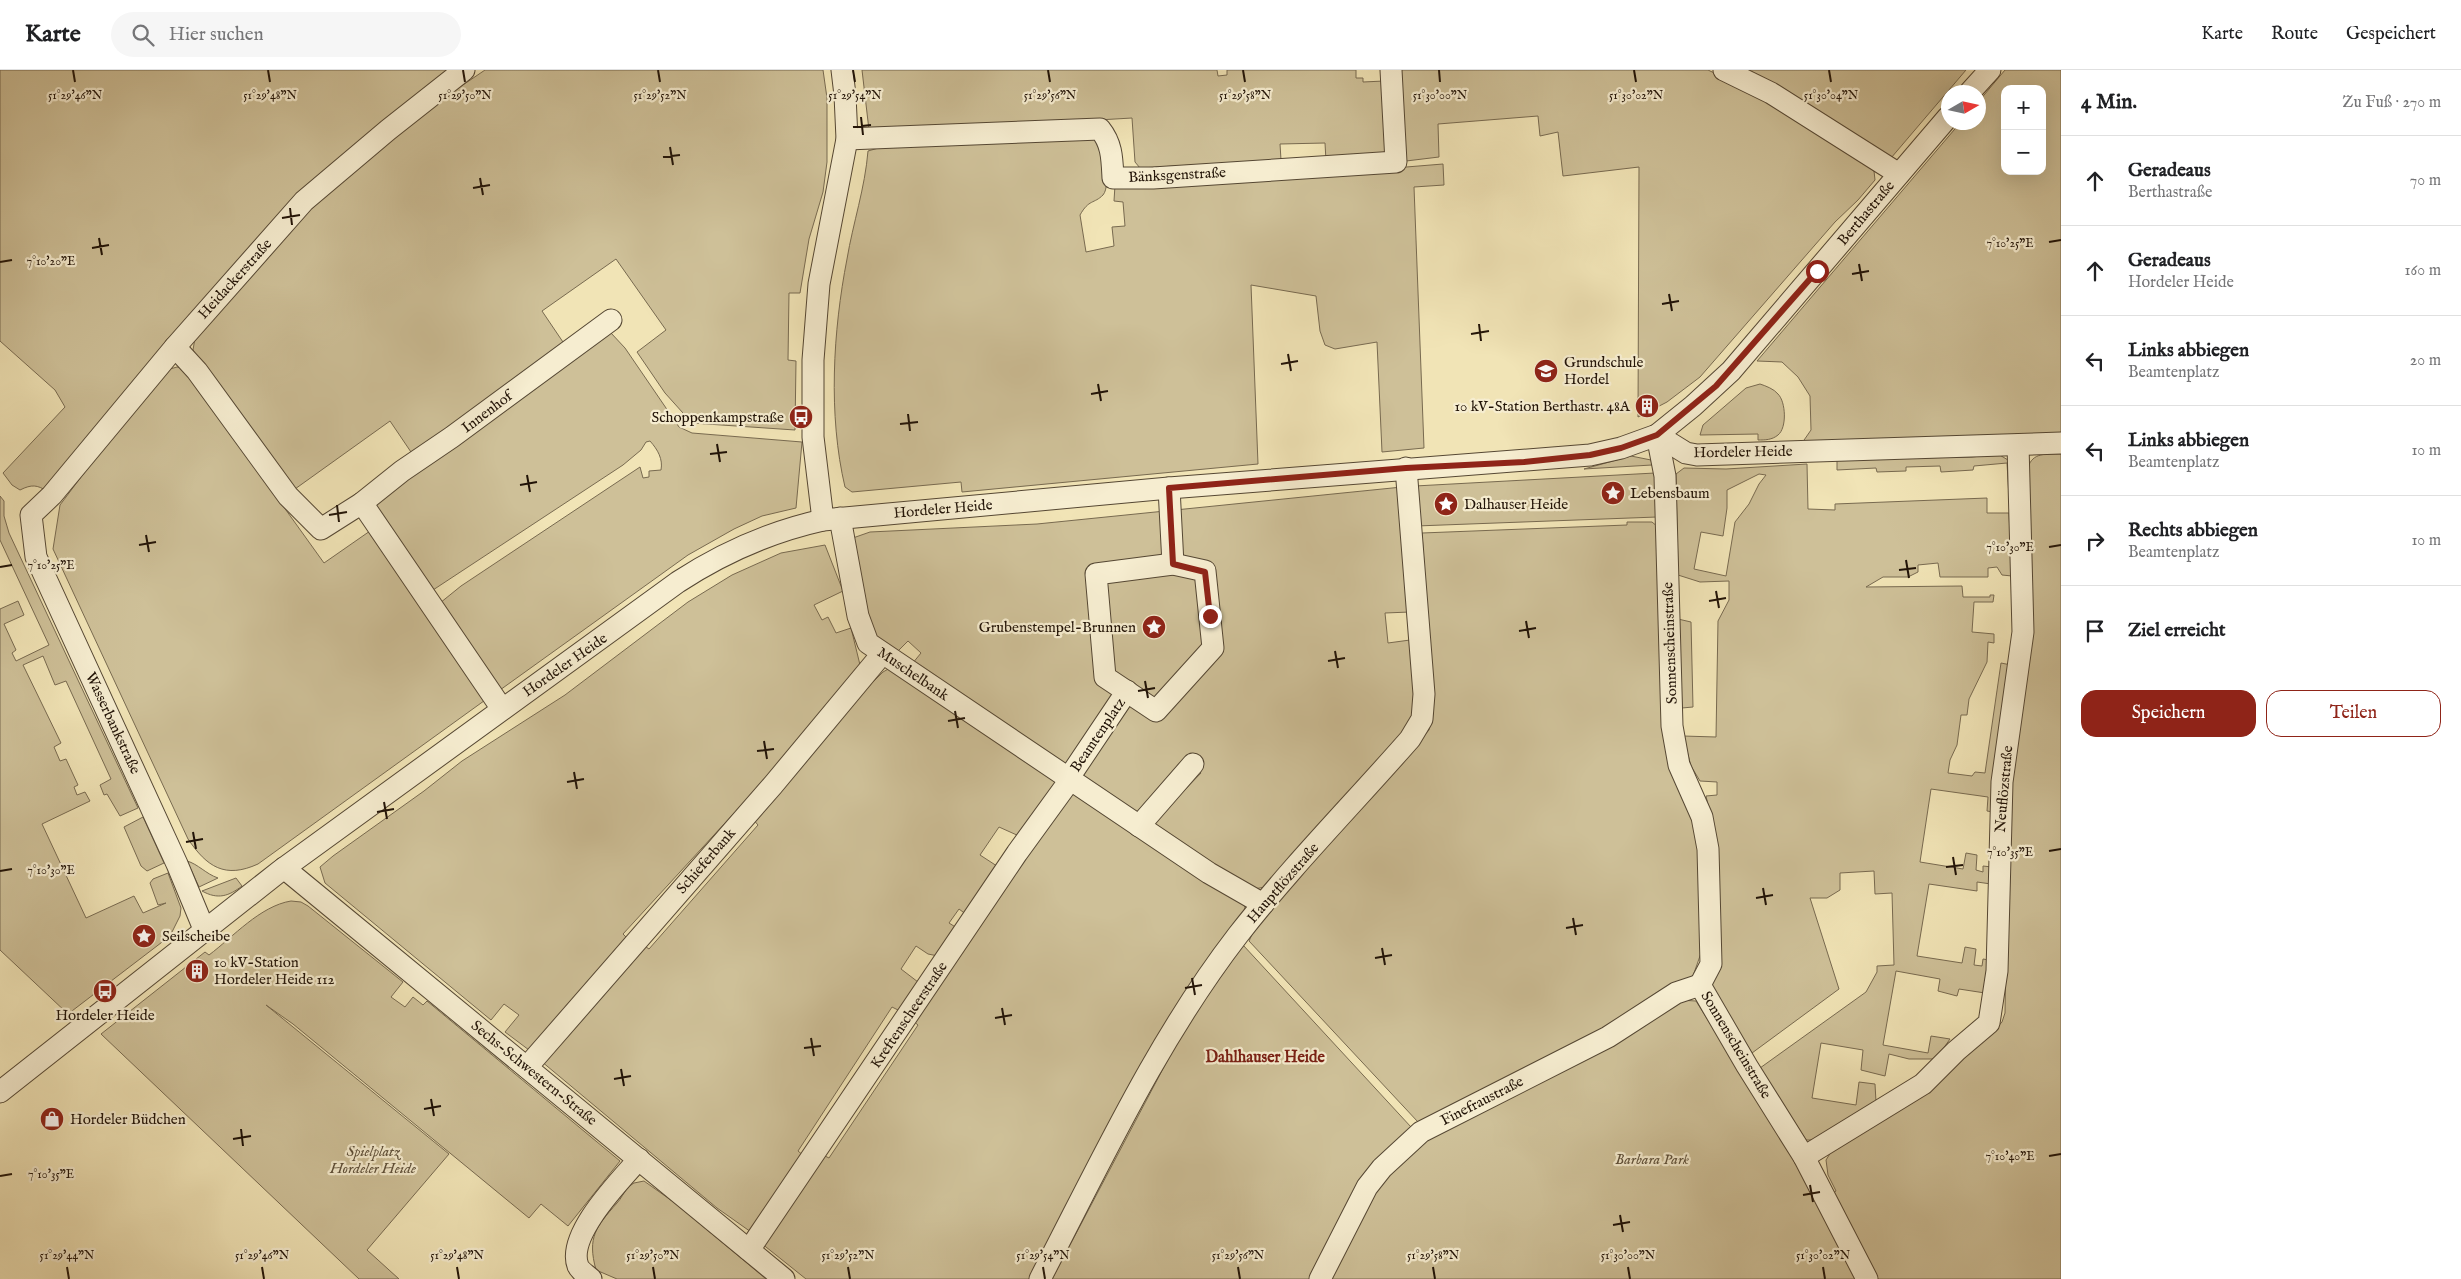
<!DOCTYPE html>
<html lang="de">
<meta charset="utf-8">
<style>
body{margin:0;font-family:"IM FELL English",serif;background:#f6f6f6;color:#202124}
.controls{position:absolute;right:15px;top:15px;display:grid;overflow:hidden;border-radius:10px;box-shadow:0 5px 20px #0002}
.controls button{width:45px;height:45px;display:grid;place-items:center;padding:0;border:0;border-bottom:1px solid #e0e0e0;background:#fff;color:#202124;font:25px sans-serif}
.compass{position:absolute;left:1941px;top:15px;width:45px;height:45px;border-radius:50%;background:#fff;box-shadow:0 5px 20px #0002;rotate:81deg}
.stop{position:absolute;width:15px;height:15px;margin:-11px;border:4px solid #8f2418;border-radius:50%;background:#fff}
.stop.end{background:#8f2418;border-color:#fff;box-shadow:0 1px 5px #0008}
.list{margin:0;padding:0;list-style:none}
h2{display:flex;justify-content:space-between;align-items:center;height:65px;margin:0;padding:0 20px;font-size:21px}
h2 small{font-size:16px;font-weight:400;color:#757577}
.list li{display:grid;grid-template-columns:32px 1fr auto;gap:15px;align-items:center;box-sizing:border-box;height:90px;padding:0 20px;border-top:1px solid #e0e0e0}
.list b{display:block;font-size:19px;white-space:nowrap}
.list p{margin:0;font-size:16px;white-space:nowrap;color:#757577}
.list em{font-size:16px;font-style:normal;color:#757577}
.actions{display:flex;gap:10px;padding:15px 20px}
.actions a{flex:1;padding:11px 0;border:1px solid #8f2418;border-radius:15px;text-align:center;font-size:18px;color:#8f2418}
.actions .main{background:#8f2418;color:#fff}
.icon{flex:none;width:28px;height:28px;fill:none;stroke:currentColor;stroke-width:2;stroke-linecap:round;stroke-linejoin:round}
.map{position:relative;flex:none;width:2061px;height:1209px;overflow:hidden}
header{display:flex;align-items:center;gap:30px;box-sizing:border-box;height:70px;padding:0 25px;background:#fff;border-bottom:1px solid #e0e0e0}
header strong{font-size:24px}
nav{display:flex;gap:28px;margin-inline-start:auto;font-size:18px}
.search{width:350px;height:45px;background:#f6f6f6;display:flex;align-items:center;gap:12px;box-sizing:border-box;padding:0 18px;border-radius:28px;color:#757577;font-size:19px}
main{display:flex}
aside{flex:1;background:#fff}
.map>svg:first-child{display:block}
.green{fill:#cec098;stroke:#786a50;fill-rule:evenodd}
.lines{fill:none;stroke-linecap:round;stroke-linejoin:round}
.minor-casing{stroke:#554733;stroke-width:23}
.minor{stroke:#f6edd0;stroke-width:21}
.route{stroke:#8f2418;stroke-width:6}
.ticks{fill:none;stroke:#211307;stroke-width:2}
.labels{text-anchor:middle;dominant-baseline:central;stroke-width:4.5;stroke-linejoin:round;paint-order:stroke}
.street-label{font-size:15px;fill:#211307;stroke:#f6edd0}
.poi-label{font-size:15px;fill:#211307;stroke:#f6edd0;text-anchor:start}
.park-label{font-size:15px;font-style:italic;fill:#5e503a;stroke:#f6edd0}
.neighbourhood-label{font-size:16px;font-weight:bold;fill:#7a1f14;stroke:#f6edd0}
.ticks-label{font-size:12px;text-anchor:middle;fill:#211307;stroke:#f6edd0;stroke-width:4.5;stroke-linejoin:round;paint-order:stroke}
</style>
<header>
<strong>Karte</strong>
<div class="search"><svg class="icon" aria-label="search" viewBox="0 0 24 24"><circle cx="10" cy="10" r="6"/><path d="M15 15l6 6"/></svg>Hier suchen</div>
<nav><a>Karte</a><a>Route</a><a>Gespeichert</a></nav>
</header>
<main>
<div class="map">
<svg width="2061" height="1209" viewBox="0 0 2061 1209">
<rect width="100%" height="100%" fill="#f1e4b6"/>
<filter id="stains"><feTurbulence type="fractalNoise" baseFrequency=".004" numOctaves="4"/><feColorMatrix values="0 0 0 0 .2 0 0 0 0 .09 0 0 0 0 .02 0 0 0 .5 -.17"/></filter>
<radialGradient id="worn" r=".72"><stop offset=".6" stop-color="#630" stop-opacity="0"/><stop offset="1" stop-color="#630" stop-opacity=".3"/></radialGradient>
<g class="green">
<path d="M0 0H449L291 134 255 170 47 421C37 415 32 414 20 420L12 415 3 403 65 337 55 320 0 271Z"/>
<path d="M485 0H823L827 28V92L823 122 809 169 800 223H789L788 290 796 291 795 360 692 353 665 323 637 282 666 260 616 189 542 241 565 275 413 385 390 351 295 419 202 295 193 280 195 268C226 232 255 195 288 162 347 101 414 47 485 0Z"/>
<path d="M862 0H1217L1218 6 1227 5V0H1356V8H1363V12L1384 11 1385 81 1379 86 1326 91 1325 73 1280 74 1281 90 1140 98 1135 92 1132 48 996 56 869 60Z"/>
<path d="M1401 0H1708C1767 28 1824 59 1874 101L1875 110 1858 130 1835 152 1700 307 1667 332 1638 347 1639 97 1563 106 1558 62 1540 66 1538 46 1438 54 1439 87 1406 91Z"/>
<path d="M1743 0H1966L1891 88Z"/>
<path d="M2005 0H2061V364L1802 373 1811 360 1810 326 1798 307 1782 292 1757 291 1960 53 1978 52 1979 31ZM2005 19H2042V101H2005Z"/>
<path d="M1098 68C1101 81 1112 114 1103 125 1094 134 1089 129 1080 145L1086 182 1114 176 1112 157 1125 156 1123 132 1114 131 1115 115 1247 110 1443 94 1444 115 1414 117 1424 378 1382 382 1377 272 1335 279 1325 275 1320 261 1316 226 1251 215 1258 394 962 422 961 412 852 422 845 417C828 345 833 261 847 189 853 153 865 118 868 81L882 77Z"/>
<path d="M611 263 625 278 679 357 692 363 802 372 796 438 762 446 734 459 688 485 500 620 440 533 461 516 640 397 643 408 649 407V401L661 400C663 389 658 380 650 371L646 372 641 380 623 395 433 520 374 433Z"/>
<path d="M177 297 184 298 324 493 370 461 488 628 258 794C225 809 207 797 188 769L53 479 60 435 99 383 170 299Z"/>
<path d="M1760 314C1766 316 1774 319 1778 324 1786 332 1787 358 1778 365 1772 370 1765 370 1758 370V364L1700 365 1703 355 1746 318Z"/>
<path d="M1998 384 2008 390 2011 427H2009L2007 393 1974 396 1973 400 1941 402 1940 396 1906 397V401L1877 402 1876 398 1837 400V389L1972 387Z"/>
<path d="M2061 384V1209H1878L1833 1123 1836 1121 1828 1105 1826 1090 1831 1082 1992 963 2002 952 2005 943 2007 811 2028 398C2032 382 2047 384 2061 384Z"/>
<path d="M1631 386 1651 390 1652 395 1584 399Z"/>
<path d="M1807 394 1808 439 1835 440V434L1987 428V443H2009L2012 506 2002 505 1997 497 1988 498V507H1940L1938 493 1918 495V502L1908 507H1883L1866 517 1962 516 1963 527H1990V525H1994L1993 532H1974L1972 562 1994 564V573L1988 572 1987 592 1969 629 1967 645H1961L1957 675 1950 690 1948 703 1972 706 1975 702 1985 703 2001 593 2011 595 1993 742 1987 741 1988 727 1931 719 1920 792 1963 799 1966 783 1977 785 1976 800 1983 802V796L1992 797 1991 814 1977 812V821L1929 814 1917 886 1962 893 1965 877 1976 879 1974 895 1982 896 1983 889 1989 890 1985 923 1959 919 1957 926 1938 921 1940 909 1896 901 1883 975 1928 983 1931 966 1950 969 1936 989H1909L1889 984 1885 1006 1861 1000 1863 980 1821 973 1812 1028 1856 1035 1859 1012 1875 1014 1876 1032 1815 1070H1806L1760 998 1866 922 1877 902V896L1894 895 1892 823 1875 824 1874 801 1840 803V820L1827 828H1810L1839 919 1752 983 1711 916 1718 779 1706 726 1717 725V712L1700 711 1691 696 1683 666 1716 667 1718 551 1729 530V511L1700 512 1678 505 1676 404 1684 398 1726 399ZM1759 404 1766 405 1759 414 1749 434 1735 452 1726 506 1694 499 1701 462 1723 466 1727 438V420Z"/>
<path d="M1655 403 1657 447 1416 456 1415 416Z"/>
<path d="M1402 417 1410 542 1385 543 1388 573 1410 570 1416 630 1410 656 1265 817 1254 819 1150 756 1201 703 1193 694 1136 745 912 594 921 583 908 571 894 585 872 566 850 469 870 462 1037 454Z"/>
<path d="M0 426 4 431V446L9 463 138 738 120 746 107 724 104 725 100 715 111 709 66 611 55 615 43 586 23 595 61 673 54 677 60 691 66 689 78 715 74 717 77 725 85 722 90 731 42 754 86 848 134 826 143 843 166 833 158 835 150 813 153 809 168 803 181 838 180 846 170 866 68 944 0 880V539L18 531 24 545 4 554 16 580 12 583 16 591 49 575 0 470Z"/>
<path d="M1627 452H1652L1658 457 1665 666 1701 770V883L1693 906 1597 967 1418 1052 1249 871 1256 856 1429 660 1433 644V631L1422 463 1627 455Z"/>
<path d="M825 475 843 521 814 535 822 550 828 547 836 563 851 558 861 599 781 692 623 864 629 870 529 980 505 962 519 945 504 934 491 950 325 813 320 797 333 786 424 721 462 691 565 625 688 532 732 505 781 483Z"/>
<path d="M1678 549 1691 552 1693 637 1682 638Z"/>
<path d="M890 598 1058 709 1019 766 999 757 980 785 1000 798 967 845 959 839 949 853 957 858 938 886 928 884 916 876 901 899 918 912 900 941 892 937 798 1081 804 1086 751 1162 717 1138 541 991 642 874 649 879 758 755 752 748 871 614 883 602Z"/>
<path d="M1071 721 1239 830 1245 837 1243 845 1062 1147 1029 1209H806L761 1173 821 1084 829 1088 918 955 912 950Z"/>
<path d="M143 747 164 793 147 801 141 796 124 757Z"/>
<path d="M187 791C198 794 206 804 218 808L199 817Z"/>
<path d="M236 808 242 816C229 826 218 830 202 821Z"/>
<path d="M291 831 301 832 308 836 403 912 391 927 405 937 413 927 423 935 427 931 620 1091 568 1156 541 1134 529 1148 293 954 266 935 449 1084 367 1180 399 1209H359L101 964 205 882 209 885C233 867 260 836 291 831Z"/>
<path d="M1243 875 1411 1057 1373 1096 1313 1209H1052L1184 959Z"/>
<path d="M1679 930 1696 931 1798 1094 1859 1209H1329L1372 1124 1385 1107 1425 1070Z"/>
<path d="M644 1111 675 1133 766 1209H617L596 1200C587 1167 596 1157 617 1133 621 1129 624 1122 628 1117L634 1113Z"/>
</g>
<g class="lines">
<g class="minor-casing">
<g id="minor">
<path d="M1724 0 1771 23 1899 104"/>
<path d="M1970 22 1990 0"/>
<path d="M847 69 1100 59C1112 74 1112 88 1113 108H1153L1396 92 1391 0"/>
<path d="M175 277 197 301 288 426 321 459 362 433 502 639"/>
<path d="M1657 365 1665 406 1672 656 1679 695 1702 747 1708 779 1711 894 1700 915 1747 996 1804 1087 1867 1209"/>
<path d="M1657 365 1686 383 1697 385 2061 373"/>
<path d="M1169 418 1173 494"/>
<path d="M362 433 402 401 452 367 611 250"/>
<path d="M840 448 858 546 868 573 1209 803 1263 834"/>
<path d="M823 450 813 367V290L819 214 847 69 845 25 842 0"/>
<path d="M1173 494 1205 501 1213 578 1156 641 1105 607 1096 504Z"/>
<path d="M1068 709 1127 621"/>
<path d="M1139 756 1193 694"/>
<path d="M284 798 784 1209"/>
<path d="M204 859 177 794 36 487 31 445 52 425 175 277 304 131 388 60 464 0"/>
<path d="M527 997 773 715 882 584"/>
<path d="M0 1022 280 801 678 512C724 482 769 462 823 450L1169 418 1590 385 1621 378 1657 365 1693 336 1731 301 1948 47"/>
<path d="M1804 1087 1923 1014 1956 981 1989 953 1997 901 2002 712 2023 562 2018 375"/>
<path d="M749 1180 1017 783 1070 710"/>
<path d="M591 1209C587 1205 580 1201 578 1196 566 1165 620 1111 639 1089"/>
<path d="M1040 1209C1101 1092 1157 970 1238 865 1291 797 1353 734 1410 669L1422 649 1424 624 1406 398"/>
<path d="M1320 1209 1367 1117 1382 1098 1421 1062 1608 967 1676 923 1700 915"/>
</g>
</g>
<use href="#minor" class="minor"/>
</g>
<g class="lines">
<path class="route" d="M1210 546 1205 502 1173 494 1169 418 1406 398 1524 392 1590 385 1621 378 1657 365 1716 316 1817 201"/>
</g>
<path class="ticks" d="M73 0 75 12M268 0 270 12M463 0 465 12M658 0 660 12M853 0 855 12M1048 0 1050 12M1243 0 1245 12M1439 0 1440 12M1634 0 1636 12M1829 0 1831 12M861 47 863 65M853 57 871 55M670 77 673 95M663 87 680 85M480 108 483 125M473 118 490 115M290 138 292 155M282 148 300 145M99 168 102 185M2049 172 2061 170M92 178 109 175M0 192 12 190M1859 194 1862 211M1852 204 1869 201M1669 224 1672 241M1662 234 1679 231M1479 254 1481 271M1471 264 1489 261M1288 284 1291 301M1281 294 1298 291M1098 314 1101 331M1091 324 1108 321M908 344 910 361M900 354 918 352M717 374 720 392M710 384 727 382M527 405 530 422M520 415 537 412M337 435 339 452M329 445 347 442M146 465 149 482M139 475 156 472M2049 477 2061 475M1906 490 1909 508M0 497 12 495M1899 500 1916 498M1716 521 1719 538M1709 531 1726 528M1526 551 1529 568M1519 561 1536 558M1335 581 1338 598M1328 591 1345 588M1145 611 1148 628M1138 621 1155 618M955 641 958 658M948 651 965 648M764 671 767 689M757 681 774 679M574 702 577 719M567 712 584 709M384 732 387 749M377 742 394 739M193 762 196 779M186 772 203 769M2049 781 2061 779M1953 787 1956 805M1946 797 1963 795M0 801 12 799M1763 818 1766 835M1756 828 1773 825M1573 848 1576 865M1566 858 1583 855M1382 878 1385 895M1375 888 1392 885M1192 908 1195 925M1185 918 1202 915M1002 938 1005 955M995 948 1012 945M811 968 814 986M804 978 821 976M621 999 624 1016M614 1009 631 1006M431 1029 434 1046M424 1039 441 1036M241 1059 243 1076M233 1069 251 1066M2049 1086 2061 1084M0 1106 12 1104M1810 1115 1813 1132M1803 1125 1820 1122M1620 1145 1623 1162M1613 1155 1630 1152M67 1197 69 1209M262 1197 264 1209M457 1197 459 1209M653 1197 655 1209M848 1197 850 1209M1043 1197 1045 1209M1238 1197 1240 1209M1433 1197 1435 1209M1628 1197 1630 1209M1823 1197 1825 1209"/>
<defs>
<g id="school-disc" transform="scale(1.25)"><circle r="9.5" fill="#8f2418" stroke="#f6edd0"/><path d="M0-5L7-2L0 1L-7-2ZM-4 1L0 2.5L4 1V4Q0 6-4 4Z" fill="#fff"/></g>
<g id="building-disc" transform="scale(1.25)"><circle r="9.5" fill="#8f2418" stroke="#f6edd0"/><path d="M-4-6H4V6H1V3H-1V6H-4ZM-2.5-4.3h1.7v1.8h-1.7ZM.8-4.3h1.7v1.8H.8ZM-2.5-1h1.7V.8h-1.7ZM.8-1h1.7V.8H.8Z" fill="#fff"/></g>
<g id="bus-disc" transform="scale(1.25)"><circle r="9.5" fill="#8f2418" stroke="#f6edd0"/><path d="M-5-6H5V4H4V6H2V4H-2V6H-4V4H-5ZM-3.5-4V0h7V-4ZM-3.5 1.2v1.5H-2V1.2ZM2 1.2v1.5H3.5V1.2Z" fill="#fff"/></g>
<g id="sight-disc" transform="scale(1.25)"><circle r="9.5" fill="#8f2418" stroke="#f6edd0"/><path d="M0-6L1.8-2.2L6-1.7L2.9 1.2L3.7 5.4L0 3.3L-3.7 5.4L-2.9 1.2L-6-1.7L-1.8-2.2Z" fill="#fff"/></g>
<g id="shop-disc" transform="scale(1.25)"><circle r="9.5" fill="#8f2418" stroke="#f6edd0"/><path d="M-5-2.5h2.3a2.7 3.5 0 0 1 5.4 0H5L5.5 6h-11ZM-1.5-2.5h3a1.5 2.3 0 0 0-3 0Z" fill="#fff"/></g>
</defs>
<g fill-rule="evenodd">
<use href="#school-disc" x="1546" y="301"/>
<use href="#building-disc" x="1647" y="336"/>
<use href="#bus-disc" x="801" y="347"/>
<use href="#sight-disc" x="1613" y="423"/>
<use href="#sight-disc" x="1446" y="434"/>
<use href="#sight-disc" x="1154" y="557"/>
<use href="#sight-disc" x="144" y="866"/>
<use href="#building-disc" x="197" y="901"/>
<use href="#bus-disc" x="105" y="921"/>
<use href="#shop-disc" x="52" y="1049"/>
</g>
<g class="labels">
<g class="street-label">
<text transform="translate(1177 105) rotate(-3)">Bänksgenstraße</text>
<text transform="translate(1866 143) rotate(-50)">Berthastraße</text>
<text transform="translate(235 209) rotate(-48)">Heidackerstraße</text>
<text transform="translate(487 342) rotate(-37)">Innenhof</text>
<text transform="translate(1743 382) rotate(-1)">Hordeler Heide</text>
<text transform="translate(943 439) rotate(-5)">Hordeler Heide</text>
<text transform="translate(1670 573) rotate(-92)">Sonnenscheinstraße</text>
<text transform="translate(565 595) rotate(-35)">Hordeler Heide</text>
<text transform="translate(913 604) rotate(34)">Muschelbank</text>
<text transform="translate(113 653) rotate(65)">Wasserbankstraße</text>
<text transform="translate(1098 665) rotate(-56)">Beamtenplatz</text>
<text transform="translate(2004 719) rotate(-85)">Neuflözstraße</text>
<text transform="translate(706 791) rotate(-49)">Schieferbank</text>
<text transform="translate(1283 813) rotate(-49)">Hauptflözstraße</text>
<text transform="translate(909 945) rotate(-56)">Kreftenscheerstraße</text>
<text transform="translate(1736 975) rotate(59)">Sonnenscheinstraße</text>
<text transform="translate(534 1003) rotate(39)">Sechs-Schwestern-Straße</text>
<text transform="translate(1482 1031) rotate(-27)">Finefraustraße</text>
</g>
<g class="poi-label">
<text x="1564" y="292">Grundschule<tspan x="1564" dy="17">Hordel</tspan></text>
<text x="1630" y="336" text-anchor="end">10 kV-Station Berthastr. 48A</text>
<text x="784" y="347" text-anchor="end">Schoppenkampstraße</text>
<text x="1630" y="423">Lebensbaum</text>
<text x="1464" y="434">Dalhauser Heide</text>
<text x="1136" y="557" text-anchor="end">Grubenstempel-Brunnen</text>
<text x="162" y="866">Seilscheibe</text>
<text x="214" y="892">10 kV-Station<tspan x="214" dy="17">Hordeler Heide 112</tspan></text>
<text x="105" y="945" text-anchor="middle">Hordeler Heide</text>
<text x="70" y="1049">Hordeler Büdchen</text>
</g>
<g class="park-label">
<text x="373" y="1081">Spielplatz<tspan x="373" dy="17">Hordeler Heide</tspan></text>
<text x="1652" y="1089">Barbara Park</text>
</g>
<g class="neighbourhood-label">
<text x="1265" y="988">Dahlhauser Heide</text>
</g>
</g>
<g class="ticks-label">
<text x="75" y="29">51°29'46"N</text>
<text x="270" y="29">51°29'48"N</text>
<text x="465" y="29">51°29'50"N</text>
<text x="660" y="29">51°29'52"N</text>
<text x="855" y="29">51°29'54"N</text>
<text x="1050" y="29">51°29'56"N</text>
<text x="1245" y="29">51°29'58"N</text>
<text x="1440" y="29">51°30'00"N</text>
<text x="1636" y="29">51°30'02"N</text>
<text x="1831" y="29">51°30'04"N</text>
<text x="2010" y="177">7°10'25"E</text>
<text x="51" y="195">7°10'20"E</text>
<text x="2010" y="481">7°10'30"E</text>
<text x="51" y="499">7°10'25"E</text>
<text x="2010" y="786">7°10'35"E</text>
<text x="51" y="804">7°10'30"E</text>
<text x="2010" y="1090">7°10'40"E</text>
<text x="51" y="1108">7°10'35"E</text>
<text x="67" y="1189">51°29'44"N</text>
<text x="262" y="1189">51°29'46"N</text>
<text x="457" y="1189">51°29'48"N</text>
<text x="653" y="1189">51°29'50"N</text>
<text x="848" y="1189">51°29'52"N</text>
<text x="1043" y="1189">51°29'54"N</text>
<text x="1238" y="1189">51°29'56"N</text>
<text x="1433" y="1189">51°29'58"N</text>
<text x="1628" y="1189">51°30'00"N</text>
<text x="1823" y="1189">51°30'02"N</text>
</g>
<rect width="100%" height="100%" filter="url(#stains)"/>
<rect width="100%" height="100%" fill="url(#worn)"/>
</svg>
<div class="controls">
<button>+</button>
<button>−</button>
</div>
<svg class="compass" viewBox="-18 -18 36 36"><path d="M0-13l5 13h-10z" fill="#e53935"/><path d="M0 13l5-13h-10z" fill="#757577"/></svg>
<div class="stop" style="left:1817px;top:201px"></div>
<div class="stop end" style="left:1210px;top:546px"></div>
</div>
<aside>
<h2>4 Min.<small>Zu Fuß · 270 m</small></h2>
<ul class="list">
<li><svg class="icon" aria-label="ahead" viewBox="0 0 24 24"><path d="M12 20V5M6 11l6-6 6 6"/></svg><div><b>Geradeaus</b><p>Berthastraße</p></div><em>70 m</em></li>
<li><svg class="icon" aria-label="ahead" viewBox="0 0 24 24"><path d="M12 20V5M6 11l6-6 6 6"/></svg><div><b>Geradeaus</b><p>Hordeler Heide</p></div><em>160 m</em></li>
<li><svg class="icon" aria-label="left" viewBox="0 0 24 24"><path d="M17 20v-9H6M10 6l-5 5 5 5"/></svg><div><b>Links abbiegen</b><p>Beamtenplatz</p></div><em>20 m</em></li>
<li><svg class="icon" aria-label="left" viewBox="0 0 24 24"><path d="M17 20v-9H6M10 6l-5 5 5 5"/></svg><div><b>Links abbiegen</b><p>Beamtenplatz</p></div><em>10 m</em></li>
<li><svg class="icon" aria-label="right" viewBox="0 0 24 24"><path d="M7 20v-9h11M14 6l5 5-5 5"/></svg><div><b>Rechts abbiegen</b><p>Beamtenplatz</p></div><em>10 m</em></li>
<li><svg class="icon" aria-label="arrive" viewBox="0 0 24 24"><path d="M6 21V4h12l-3 4 3 4H6"/></svg><div><b>Ziel erreicht</b></div></li>
</ul>
<div class="actions"><a class="main">Speichern</a><a>Teilen</a></div>
</aside>
</main>
